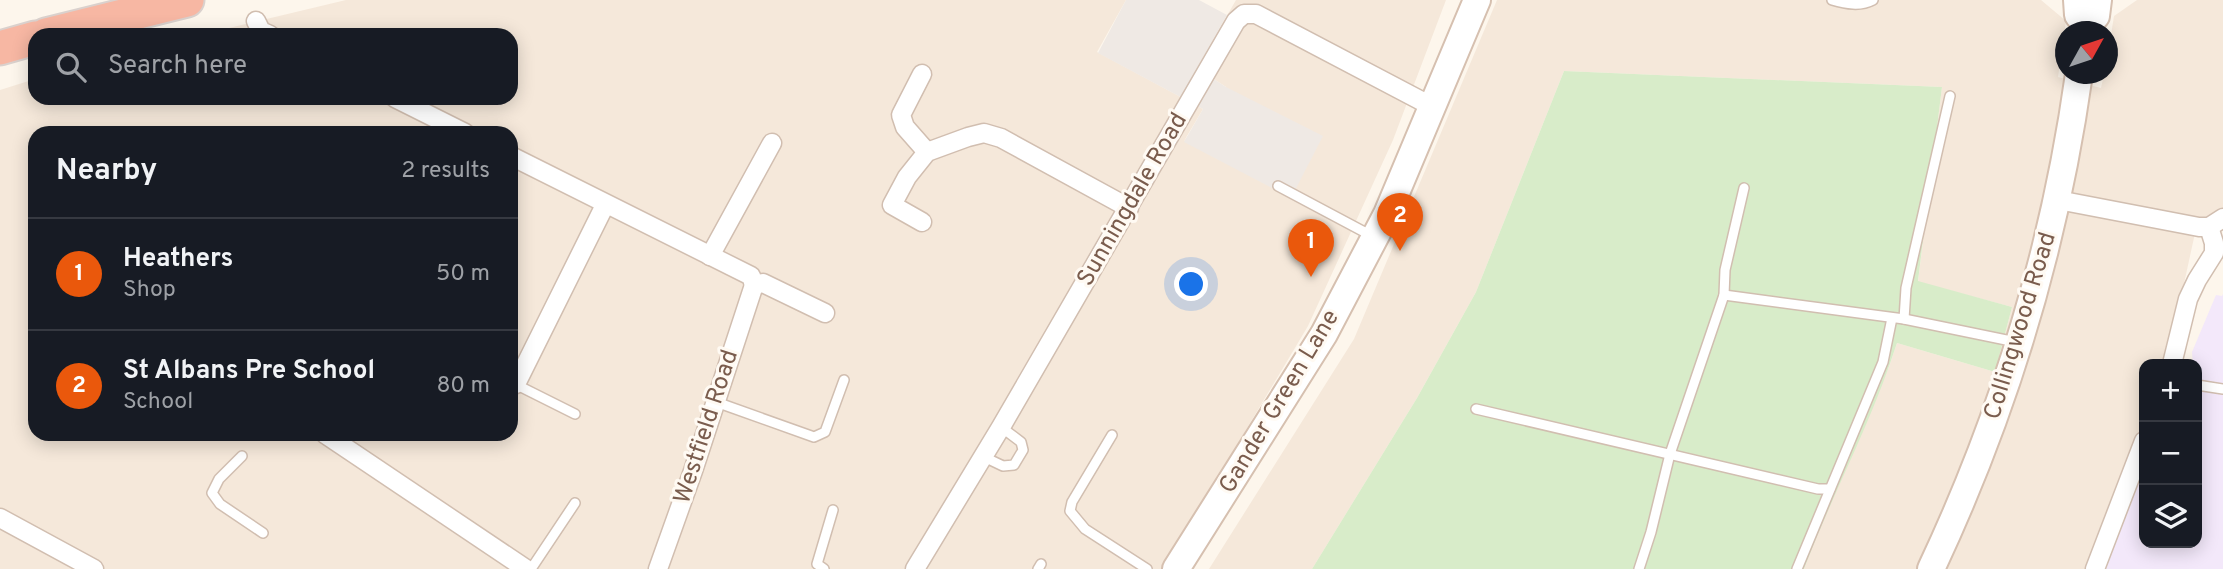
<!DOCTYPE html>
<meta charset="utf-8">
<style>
body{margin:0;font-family:Overpass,sans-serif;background:#20242c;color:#f1f3f6}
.controls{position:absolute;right:21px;bottom:21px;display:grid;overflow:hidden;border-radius:14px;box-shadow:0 4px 18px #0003}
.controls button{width:63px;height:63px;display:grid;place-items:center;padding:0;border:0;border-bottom:2px solid #363941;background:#171b24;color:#f1f3f6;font:35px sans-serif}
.compass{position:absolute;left:2055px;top:21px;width:63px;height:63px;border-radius:50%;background:#171b24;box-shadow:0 4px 18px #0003;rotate:50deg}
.you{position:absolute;left:1192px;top:285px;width:24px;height:24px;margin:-18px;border:5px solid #fff;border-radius:50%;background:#1a73e8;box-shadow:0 0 0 10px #1a73e833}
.badge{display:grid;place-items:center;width:46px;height:46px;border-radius:50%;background:#ea580c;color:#fff;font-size:23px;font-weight:700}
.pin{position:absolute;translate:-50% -58px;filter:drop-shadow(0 2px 4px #0008)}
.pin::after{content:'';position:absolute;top:37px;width:24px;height:21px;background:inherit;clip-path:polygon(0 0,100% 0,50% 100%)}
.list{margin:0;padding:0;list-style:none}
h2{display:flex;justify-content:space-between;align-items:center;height:91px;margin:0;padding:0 28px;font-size:30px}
h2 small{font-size:23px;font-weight:400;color:#9ea1a6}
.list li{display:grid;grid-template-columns:46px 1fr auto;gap:21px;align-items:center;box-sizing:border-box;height:112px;padding:0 28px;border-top:2px solid #363941}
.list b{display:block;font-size:26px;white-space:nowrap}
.list p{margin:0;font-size:23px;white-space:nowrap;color:#9ea1a6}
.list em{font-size:23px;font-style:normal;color:#9ea1a6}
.icon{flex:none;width:38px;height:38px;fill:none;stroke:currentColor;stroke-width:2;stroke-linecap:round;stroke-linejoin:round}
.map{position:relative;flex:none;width:2223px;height:569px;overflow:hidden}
.search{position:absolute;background:#171b24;box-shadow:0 4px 18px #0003;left:28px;top:28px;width:490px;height:77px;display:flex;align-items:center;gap:18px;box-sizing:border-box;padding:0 24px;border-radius:21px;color:#9ea1a6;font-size:26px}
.panel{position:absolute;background:#171b24;box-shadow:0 4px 18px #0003;left:28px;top:126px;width:490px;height:315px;border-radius:21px}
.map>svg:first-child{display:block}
.residential{fill:#f5e8da;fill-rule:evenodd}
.industrial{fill:#efe9e4}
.education{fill:#f3e8fa}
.green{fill:#d8ecc9}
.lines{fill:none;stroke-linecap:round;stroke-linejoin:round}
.lane-casing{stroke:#d1beb0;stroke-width:12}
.street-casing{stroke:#d1beb0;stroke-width:21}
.secondary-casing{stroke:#d6c0b0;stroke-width:30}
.highway-casing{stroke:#dad1cd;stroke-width:37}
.lane{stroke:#fff;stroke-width:9}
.street{stroke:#fff;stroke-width:18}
.secondary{stroke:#fff;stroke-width:26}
.highway{stroke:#f7b7a3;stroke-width:33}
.labels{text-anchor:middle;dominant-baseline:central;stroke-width:6;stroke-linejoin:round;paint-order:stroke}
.street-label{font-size:24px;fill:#7a5c4d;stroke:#fffaf3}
</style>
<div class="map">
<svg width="2223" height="569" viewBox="0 0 2223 569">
<rect width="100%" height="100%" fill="#fdf6ec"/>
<g class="residential">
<path d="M346 0H1126L1097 52 1203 109 1184 141 1226 87 1197 68 1236 0H1446L1393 140 1308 326 1163 569H0V90L35 79V98H511V35H200ZM35 133H511V434H35Z"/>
<path d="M1497 0H2041L2066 21 2058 77 2101 88 2104 74H2108V54L2114 16 2137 0H2223V231L2197 224 2173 334 2163 364H2144V422L2128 470 2087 569H1804L1823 519 1889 367 1897 343 1995 372 2012 307 1918 282 1942 87 1564 71 1476 292 1417 398 1312 569H1209L1354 339Z"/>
</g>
<path class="industrial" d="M1126 0H1199L1227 15 1197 68 1226 87 1323 136 1291 198 1184 142 1203 109 1098 53Z"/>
<path class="education" d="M2223 294V569H2106L2137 474 2144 470V543H2197V364H2193L2192 352 2216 295 2222 296Z"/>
<path class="green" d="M1564 71 1942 87 1918 281 2012 307 1995 372 1897 343C1872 421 1833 493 1804 569H1312L1417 398 1476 292Z"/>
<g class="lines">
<g class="lane-casing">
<g id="lane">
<path d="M1832 0C1846 4 1860 7 1873 0"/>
<path d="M1278 186 1372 236"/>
<path d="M1724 295 1904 319 2016 342"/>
<path d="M1904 319 1906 288 1950 96"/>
<path d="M513 383 575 414"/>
<path d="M2197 385 2223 389"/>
<path d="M716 402 814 437 825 432 844 380"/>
<path d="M1476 409 1818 489H1830"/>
<path d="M1112 435 1072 502 1070 511 1085 529 1147 569"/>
<path d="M242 456 219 479 212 493 220 504 263 533"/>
<path d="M982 456 1003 466 1014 465 1023 450 1021 442 1001 427"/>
<path d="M531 569 575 503"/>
<path d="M824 569 817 564 833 510"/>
<path d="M1038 569 1041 564"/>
<path d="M1639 569 1651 532 1670 454 1724 295 1725 270 1744 188"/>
<path d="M1797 569 1883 362 1892 318"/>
</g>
</g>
<g class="street-casing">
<g id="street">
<path d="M256 21 261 31 270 35"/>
<path d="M922 74 901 115 905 127 927 152"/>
<path d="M395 98 465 133"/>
<path d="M511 156 751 276 754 285 763 283 825 313"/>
<path d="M2058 200 2199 227H2209L2223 218"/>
<path d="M922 222 892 205 907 177 927 152 968 137 984 133 1001 138 1129 208"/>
<path d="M710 256 772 143"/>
<path d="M2172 364 2188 299 2197 280 2214 253V243L2209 227"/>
<path d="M516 384 605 205"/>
<path d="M325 434 526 569"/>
<path d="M0 518 94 569"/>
<path d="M658 569 693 471 754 285"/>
<path d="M915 569 1001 427 1236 21 1244 14H1256L1433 107"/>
<path d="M2095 569 2144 441"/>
</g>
</g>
<g class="secondary-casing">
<g id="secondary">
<path d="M2077 0 2078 15 2086 24"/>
<path d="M2085 32 2086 24 2096 16 2098 0"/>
<path d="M1176 569 1324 334 1387 214 1477 0"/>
<path d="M1931 569C2005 412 2055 245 2079 74"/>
</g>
</g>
<g class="highway-casing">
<g id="highway">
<path d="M46 35 187 0"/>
<path d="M0 48 35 38"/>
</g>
</g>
<use href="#lane" class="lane"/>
<use href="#street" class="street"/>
<use href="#secondary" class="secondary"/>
<use href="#highway" class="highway"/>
</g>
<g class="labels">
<g class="street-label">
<text transform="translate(1133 200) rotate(-60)">Sunningdale Road</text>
<text transform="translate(2021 326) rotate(-73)">Collingwood Road</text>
<text transform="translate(1280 402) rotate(-59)">Gander Green Lane</text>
<text transform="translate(707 427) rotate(-72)">Westfield Road</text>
</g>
</g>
</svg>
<div class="controls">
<button>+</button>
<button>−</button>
<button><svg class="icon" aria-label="layers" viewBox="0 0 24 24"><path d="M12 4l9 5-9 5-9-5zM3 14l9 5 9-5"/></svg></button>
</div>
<svg class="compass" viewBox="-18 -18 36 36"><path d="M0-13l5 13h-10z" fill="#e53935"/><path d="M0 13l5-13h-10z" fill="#9ea1a6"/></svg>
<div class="you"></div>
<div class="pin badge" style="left:1311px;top:277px">1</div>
<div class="pin badge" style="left:1400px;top:251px">2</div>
<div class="search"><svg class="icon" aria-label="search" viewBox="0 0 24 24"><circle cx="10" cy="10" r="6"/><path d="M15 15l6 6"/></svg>Search here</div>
<section class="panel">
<h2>Nearby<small>2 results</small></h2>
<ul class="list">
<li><span class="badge">1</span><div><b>Heathers</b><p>Shop</p></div><em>50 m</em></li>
<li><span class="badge">2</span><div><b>St Albans Pre School</b><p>School</p></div><em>80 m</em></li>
</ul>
</section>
</div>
